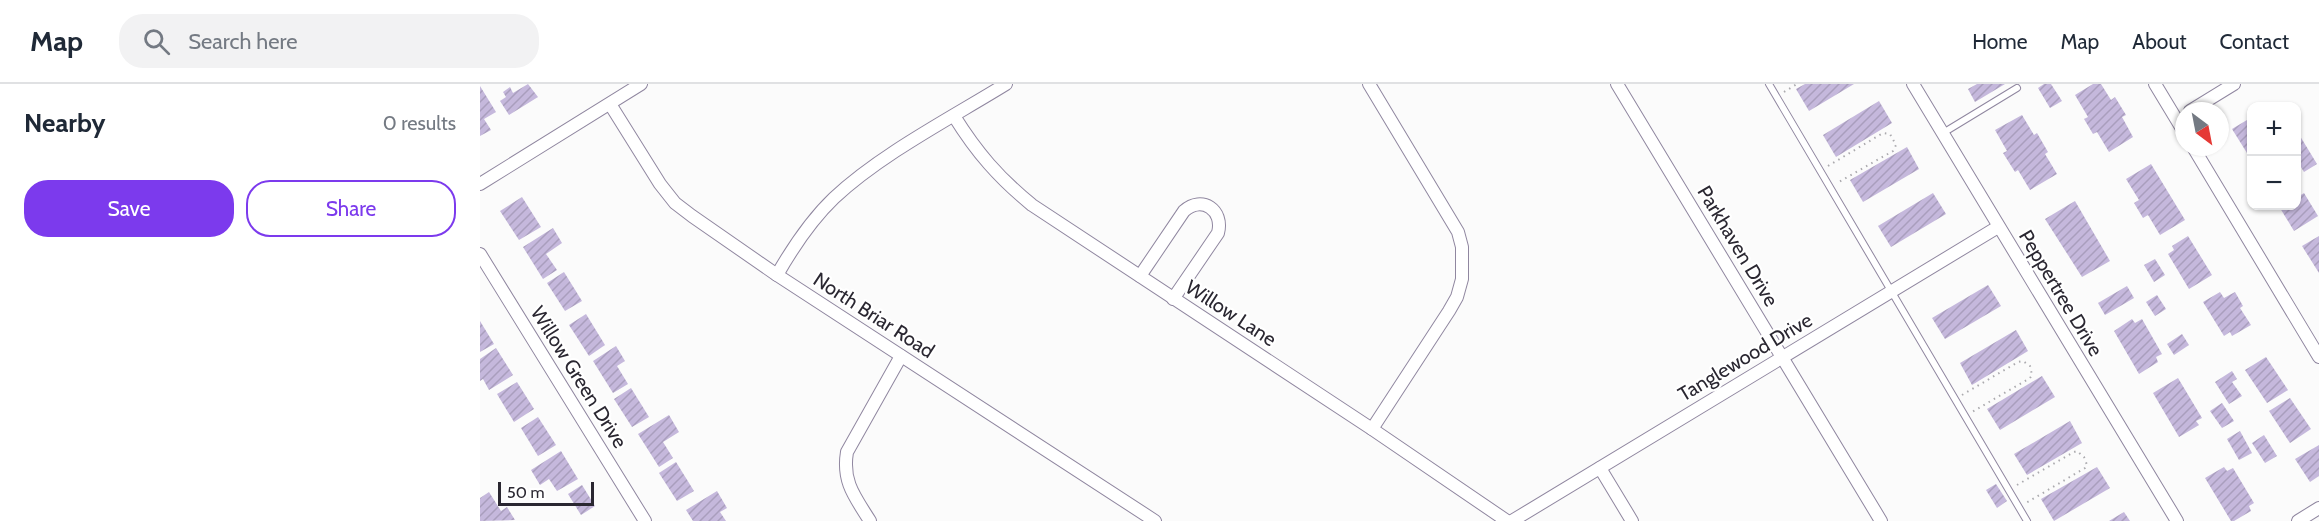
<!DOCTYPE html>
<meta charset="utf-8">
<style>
body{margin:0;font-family:Cabin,sans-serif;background:#f2f2f3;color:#1f2937}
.controls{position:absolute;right:18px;top:18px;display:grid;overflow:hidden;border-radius:12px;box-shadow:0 2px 4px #0004}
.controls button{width:54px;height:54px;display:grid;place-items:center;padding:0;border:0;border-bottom:2px solid #e0e1e3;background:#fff;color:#1f2937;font:30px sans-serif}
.compass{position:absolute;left:1695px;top:18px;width:54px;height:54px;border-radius:50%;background:#fff;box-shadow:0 2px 4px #0004;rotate:148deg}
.scale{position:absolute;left:18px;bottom:15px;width:96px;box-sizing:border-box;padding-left:6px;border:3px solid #2a2731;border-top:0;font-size:16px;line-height:21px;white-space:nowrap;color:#2a2731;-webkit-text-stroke:4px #fff;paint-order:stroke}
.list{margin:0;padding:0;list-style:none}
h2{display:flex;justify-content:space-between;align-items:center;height:78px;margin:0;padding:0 24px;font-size:26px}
h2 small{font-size:20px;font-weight:400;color:#747a83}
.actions{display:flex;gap:12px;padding:18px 24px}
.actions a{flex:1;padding:14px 0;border:2px solid #7c3aed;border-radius:24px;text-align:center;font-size:21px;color:#7c3aed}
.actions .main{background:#7c3aed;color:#fff}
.icon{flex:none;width:33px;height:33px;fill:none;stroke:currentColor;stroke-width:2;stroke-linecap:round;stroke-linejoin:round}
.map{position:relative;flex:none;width:1839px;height:437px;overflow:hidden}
header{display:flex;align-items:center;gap:36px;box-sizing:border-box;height:84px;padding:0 30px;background:#fff;border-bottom:2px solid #e0e1e3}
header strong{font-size:28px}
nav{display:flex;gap:33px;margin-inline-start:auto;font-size:21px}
.search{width:420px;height:54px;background:#f2f2f3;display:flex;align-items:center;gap:15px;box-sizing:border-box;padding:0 21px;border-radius:24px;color:#747a83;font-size:22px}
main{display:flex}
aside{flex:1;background:#fff}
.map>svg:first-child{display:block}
.building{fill:url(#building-hatch)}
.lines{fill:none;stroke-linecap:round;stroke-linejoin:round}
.lane-casing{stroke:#9087a0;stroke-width:8}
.street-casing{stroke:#9087a0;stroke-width:14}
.path{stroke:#abaaae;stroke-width:2;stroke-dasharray:1.5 4.5;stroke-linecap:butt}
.lane{stroke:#fff;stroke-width:6}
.street{stroke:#fff;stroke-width:12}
.labels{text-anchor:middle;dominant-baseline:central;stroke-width:4.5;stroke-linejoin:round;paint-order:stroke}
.street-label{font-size:20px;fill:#2a2731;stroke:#fff}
</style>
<header>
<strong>Map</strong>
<div class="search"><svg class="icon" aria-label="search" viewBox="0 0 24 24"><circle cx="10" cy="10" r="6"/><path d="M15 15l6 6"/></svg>Search here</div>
<nav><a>Home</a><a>Map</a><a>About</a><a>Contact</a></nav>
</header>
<main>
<aside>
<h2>Nearby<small>0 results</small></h2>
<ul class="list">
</ul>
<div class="actions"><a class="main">Save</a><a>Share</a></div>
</aside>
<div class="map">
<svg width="1839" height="437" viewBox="0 0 1839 437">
<defs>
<pattern id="building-hatch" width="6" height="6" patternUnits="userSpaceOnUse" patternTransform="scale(1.5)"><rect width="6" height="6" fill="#c5b8dc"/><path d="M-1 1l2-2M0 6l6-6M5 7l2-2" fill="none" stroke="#a99ebd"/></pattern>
</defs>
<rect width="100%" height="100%" fill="#fbfbfb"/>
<g class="building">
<path d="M48 0 58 13 29 31 20 17 26 13 23 8 30 3 33 9Z"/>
<path d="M1325 0H1374L1329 27 1316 5Z"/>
<path d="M1497 0H1525L1495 18 1488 5Z"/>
<path d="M1564 0H1571L1582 17 1570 24 1558 4Z"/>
<path d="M1613 0H1621L1631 16 1635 13 1646 31 1642 33 1653 53 1629 68 1617 48 1613 50 1604 35 1608 33 1595 11Z"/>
<path d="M0 2 16 28 4 35 11 46 0 52Z"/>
<path d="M1399 17 1412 39 1356 73 1343 51Z"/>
<path d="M1542 31 1554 51 1557 49 1568 68 1565 70 1577 90 1550 106 1538 86 1535 88 1523 69 1527 67 1515 46Z"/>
<path d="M1772 33V77L1752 45Z"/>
<path d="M1820 52 1837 80 1824 88 1816 75V54Z"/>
<path d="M1427 63 1439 85 1383 118 1370 96Z"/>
<path d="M1671 80 1705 136 1680 151 1668 131 1663 134 1654 119 1659 116 1646 95Z"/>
<path d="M1453 109 1466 130 1411 163 1398 142Z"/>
<path d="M1824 109 1838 132 1814 147 1800 124 1804 122H1816V114Z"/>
<path d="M42 113 61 143 39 156 20 127Z"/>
<path d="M1595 117 1630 177 1602 193 1565 135Z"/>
<path d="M73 144 82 159 66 170 77 186 63 195 43 163Z"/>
<path d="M1708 152 1732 191 1709 205 1688 170 1694 166 1692 162Z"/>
<path d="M1839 152V189L1822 162Z"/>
<path d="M1675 175 1685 191 1674 198 1664 181Z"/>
<path d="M84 188 102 217 85 227 67 199Z"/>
<path d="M1508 201 1521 222 1465 255 1452 234Z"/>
<path d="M1647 202 1654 214 1625 231 1618 219Z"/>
<path d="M1740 208 1744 214 1755 208 1763 222 1760 224 1771 241 1752 252 1750 248 1744 252 1723 218Z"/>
<path d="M1677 211 1686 225 1675 232 1666 218Z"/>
<path d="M106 230 125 261 109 272 89 241Z"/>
<path d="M1652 235 1655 239 1662 235 1682 270 1676 273 1678 278 1659 290 1634 247Z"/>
<path d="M0 237 14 260 0 268Z"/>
<path d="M1536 246 1548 267 1492 301 1480 279Z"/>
<path d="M1702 250 1709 261 1694 271 1687 260Z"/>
<path d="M136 262 145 277 137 282 148 300 133 309 113 277Z"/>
<path d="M16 264 33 291 9 306 3 295 0 297V275Z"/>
<path d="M1786 273 1808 306 1787 319 1765 286Z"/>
<path d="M1752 287 1757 295 1752 298 1762 312 1749 320 1735 298Z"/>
<path d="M1562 292 1575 313 1520 346 1507 325Z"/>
<path d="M1698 294 1722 334 1716 337 1719 341 1699 353 1673 309Z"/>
<path d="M37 298 54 325 34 338 17 310Z"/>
<path d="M151 304 169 333 152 343 134 315Z"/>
<path d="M1810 314 1831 345 1810 359 1789 327Z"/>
<path d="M1742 319 1754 337 1742 344 1730 327Z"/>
<path d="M189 331 199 348 183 358 193 374 179 383 158 350Z"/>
<path d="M58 333 76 361 58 372 41 344Z"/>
<path d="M1590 337 1602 359 1547 391 1534 370Z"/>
<path d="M1760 347 1772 369 1759 376 1747 355Z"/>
<path d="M1784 351 1797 372 1785 379 1772 359Z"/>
<path d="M1839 361V392L1830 398 1815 375Z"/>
<path d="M81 367 98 395 77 407 69 395 60 401 51 386Z"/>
<path d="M196 378 214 407 197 417 179 389Z"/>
<path d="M1617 383 1630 404 1574 437 1561 415Z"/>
<path d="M1744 383 1747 387 1753 384 1774 419 1769 422 1771 427 1754 437H1751L1725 394Z"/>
<path d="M1516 400 1527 417 1517 424 1506 406Z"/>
<path d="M102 401 115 422 101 431 88 410Z"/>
<path d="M237 407 247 424 240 428 246 437H213L206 426Z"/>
<path d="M9 408 21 427 27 423 35 436 0 437V414Z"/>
<path d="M1644 428 1650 437H1629Z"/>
</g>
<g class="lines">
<g class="lane-casing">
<g id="lane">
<path d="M1289 0 1547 437"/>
<path d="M1463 49 1537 4"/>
</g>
</g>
<g class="street-casing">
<g id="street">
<path d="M889 0 978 148 982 163V195L977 213 969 227 892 345"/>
<path d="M1137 0 1401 437"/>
<path d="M1433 0 1697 437"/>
<path d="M1675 0 1704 48"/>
<path d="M130 20 180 100 195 119 212 132 297 191 675 437"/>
<path d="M1710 27 1754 0"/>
<path d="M474 32C497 69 519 94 552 121L892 345 1027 437"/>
<path d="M1713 63 1839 273"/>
<path d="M0 100 161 0"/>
<path d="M0 170 165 437"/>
<path d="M297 191C313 163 331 136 354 114 401 70 471 34 526 0"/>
<path d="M660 192 704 127C722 111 744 126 738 149L693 215"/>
<path d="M1120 384 1152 437"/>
<path d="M390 437C375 413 362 398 367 368L421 272"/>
<path d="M1032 437 1518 143"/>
<path d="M1818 437 1839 424"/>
</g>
</g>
<g class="path">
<path d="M1304 8 1317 0"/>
<path d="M1348 82 1403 49 1410 50 1416 61 1413 67 1357 99"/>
<path d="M1482 311 1538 278 1543 277 1550 282 1552 291 1550 294 1492 328"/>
<path d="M1537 401 1594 368 1597 367 1604 373 1607 381 1605 384 1546 419"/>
</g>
<use href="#lane" class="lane"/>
<use href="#street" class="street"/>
</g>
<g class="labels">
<g class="street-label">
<text transform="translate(1258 162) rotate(59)">Parkhaven Drive</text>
<text transform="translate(1581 209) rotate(59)">Peppertree Drive</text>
<text transform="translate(751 229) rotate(33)">Willow Lane</text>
<text transform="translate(394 231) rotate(33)">North Briar Road</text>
<text transform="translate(1265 273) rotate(-31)">Tanglewood Drive</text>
<text transform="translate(99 293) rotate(58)">Willow Green Drive</text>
</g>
</g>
</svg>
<div class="controls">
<button>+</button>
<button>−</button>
</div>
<svg class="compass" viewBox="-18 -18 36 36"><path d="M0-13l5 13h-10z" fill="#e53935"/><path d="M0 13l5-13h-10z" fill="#747a83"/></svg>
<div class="scale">50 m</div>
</div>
</main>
